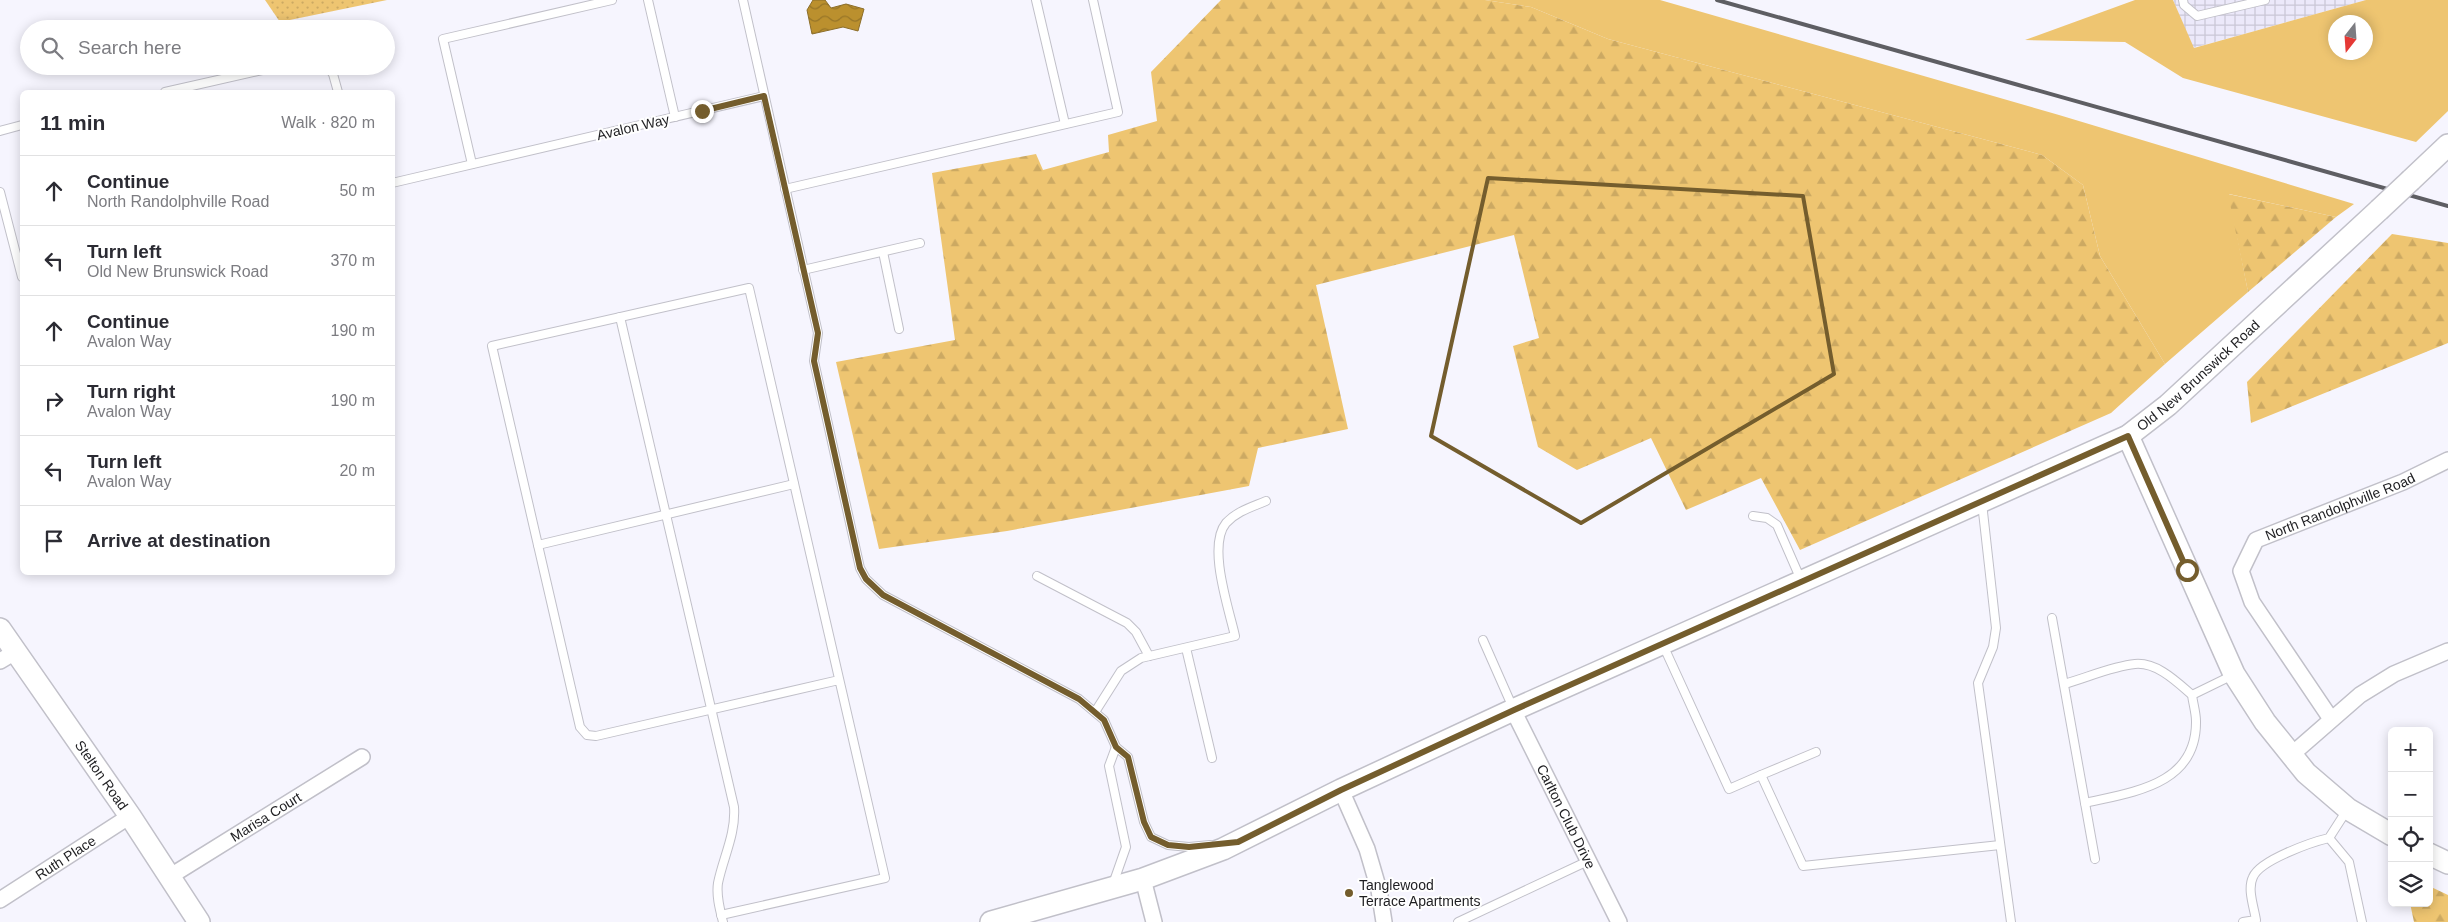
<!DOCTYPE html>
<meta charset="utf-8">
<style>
:root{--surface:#fff;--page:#f7f7f7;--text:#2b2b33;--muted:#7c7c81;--line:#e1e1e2}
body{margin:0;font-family:Arial,sans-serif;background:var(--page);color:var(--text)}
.controls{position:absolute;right:15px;bottom:15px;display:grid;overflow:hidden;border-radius:8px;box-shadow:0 2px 12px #0003}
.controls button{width:45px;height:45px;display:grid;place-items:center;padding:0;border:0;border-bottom:1px solid var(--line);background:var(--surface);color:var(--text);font:25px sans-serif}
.compass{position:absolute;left:2328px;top:15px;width:45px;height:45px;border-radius:50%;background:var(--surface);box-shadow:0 2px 12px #0003;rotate:197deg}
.stop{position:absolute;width:15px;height:15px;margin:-11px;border:4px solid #745d2d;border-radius:50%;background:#fff}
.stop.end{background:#745d2d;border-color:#fff;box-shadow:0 1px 5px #0008}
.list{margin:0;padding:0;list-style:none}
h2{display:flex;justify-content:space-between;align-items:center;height:65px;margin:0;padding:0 20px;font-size:21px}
h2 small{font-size:16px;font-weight:400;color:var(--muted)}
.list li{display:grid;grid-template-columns:32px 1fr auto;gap:15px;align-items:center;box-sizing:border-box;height:70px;padding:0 20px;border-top:1px solid var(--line)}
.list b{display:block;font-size:19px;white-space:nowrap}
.list p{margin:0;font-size:16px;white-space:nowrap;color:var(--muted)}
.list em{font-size:16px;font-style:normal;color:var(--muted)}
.icon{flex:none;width:28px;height:28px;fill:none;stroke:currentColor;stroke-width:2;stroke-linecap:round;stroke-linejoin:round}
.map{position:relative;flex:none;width:2448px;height:922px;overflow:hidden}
.search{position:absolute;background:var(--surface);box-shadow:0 2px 12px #0003;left:20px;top:20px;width:375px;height:55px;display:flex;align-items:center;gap:12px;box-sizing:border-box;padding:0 18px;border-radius:28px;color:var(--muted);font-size:19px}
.panel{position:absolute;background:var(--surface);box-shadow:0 2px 12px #0003;left:20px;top:90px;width:375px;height:485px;border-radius:8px}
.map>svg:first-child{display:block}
.industrial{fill:url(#industrial-grid)}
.grass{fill:#eec571;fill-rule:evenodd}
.forest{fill:url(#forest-firs)}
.park{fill:url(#park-dots)}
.water{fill:url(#water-waves);stroke:#8c6e2a}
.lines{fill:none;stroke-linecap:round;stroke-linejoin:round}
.lane-casing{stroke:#c1c0c9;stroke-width:10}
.street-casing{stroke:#c1c0c9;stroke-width:18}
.secondary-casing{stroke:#c1c0c9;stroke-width:24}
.lane{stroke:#fff;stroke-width:8}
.street{stroke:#fff;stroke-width:15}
.secondary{stroke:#fff;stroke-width:21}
.rail{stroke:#5e5e63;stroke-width:4}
.secondary-bridge-casing{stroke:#c1c0c9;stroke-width:24;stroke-linecap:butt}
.secondary-bridge{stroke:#fff;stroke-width:21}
.route{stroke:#745d2d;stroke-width:6}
.marked{fill:none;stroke:#745d2d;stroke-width:4;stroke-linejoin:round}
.poi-dot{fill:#745d2d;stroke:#fff;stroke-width:2}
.labels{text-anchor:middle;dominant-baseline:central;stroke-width:4;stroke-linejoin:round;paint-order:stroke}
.street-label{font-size:14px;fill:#1e1e21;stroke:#fff}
.poi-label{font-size:14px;fill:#1e1e21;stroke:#fff;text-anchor:start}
</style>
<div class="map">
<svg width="2448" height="922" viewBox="0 0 2448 922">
<defs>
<pattern id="industrial-grid" width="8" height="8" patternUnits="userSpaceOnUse" patternTransform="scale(1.25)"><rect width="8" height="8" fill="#ece9fa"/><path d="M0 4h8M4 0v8" fill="none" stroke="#cac7d6"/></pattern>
<pattern id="forest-firs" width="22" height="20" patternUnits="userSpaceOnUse" patternTransform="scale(1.25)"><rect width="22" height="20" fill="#eec571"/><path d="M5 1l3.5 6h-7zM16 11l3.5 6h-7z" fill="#cca962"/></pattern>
<pattern id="park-dots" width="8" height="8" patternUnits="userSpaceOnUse" patternTransform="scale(1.25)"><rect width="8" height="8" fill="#eec571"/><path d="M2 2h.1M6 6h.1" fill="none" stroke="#cca962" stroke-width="1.8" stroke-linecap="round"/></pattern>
<pattern id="water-waves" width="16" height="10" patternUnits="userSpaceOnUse" patternTransform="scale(1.25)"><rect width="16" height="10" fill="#bb902e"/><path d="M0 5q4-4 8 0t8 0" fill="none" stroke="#977527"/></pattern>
</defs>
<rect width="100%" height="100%" fill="#f6f5fe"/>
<path class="industrial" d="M2173 0H2366L2193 48Z"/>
<g class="grass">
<path d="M1485 0H1660L2059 115 2354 204 2336 217 2229 194 2248 292 2165 364 2100 256 2083 185 2042 155 1608 39 1531 7Z"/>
<path d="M2135 0H2173L2194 48 2366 0H2448V111L2416 142 2183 78 2125 42 2025 40ZM2336 22H2366V52H2336Z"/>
</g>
<g class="forest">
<path d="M1221 0H1485L1531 7 1608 39 2042 155 2083 185 2100 256 2165 364 2111 413 1800 550 1761 478 1686 510 1651 438 1577 470 1538 447 1513 346 1539 338 1514 235 1316 285 1348 429 1258 448 1249 486 1007 531 879 549 836 362 955 340 932 173 1036 154 1043 170 1109 152 1108 135 1157 121 1151 72Z"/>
<path d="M2228 194 2336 217 2248 292Z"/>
<path d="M2392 234 2448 243V343L2251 423 2247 382Z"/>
<path d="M2429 886 2448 895V922H2414L2410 903H2429Z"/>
</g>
<path class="park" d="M265 0H387L280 22Z"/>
<path class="water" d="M813 0H825L831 8 846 4 864 9 858 31 843 27 812 34 807 10Z"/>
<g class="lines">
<g class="lane-casing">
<g id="lane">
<path d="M648 0 675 117"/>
<path d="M743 0 818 333 814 361 860 568 866 579 883 595 1079 699 1104 720 1116 747 1128 757 1144 822 1151 837 1168 845 1189 847 1210 845"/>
<path d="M1036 0 1065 124"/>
<path d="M2183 0 2184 5 2197 16 2265 0"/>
<path d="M327 66 333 74 338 92"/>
<path d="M165 92 280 66"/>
<path d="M0 131 22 125"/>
<path d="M472 164 443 39 612 0"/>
<path d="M392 183 764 96"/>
<path d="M785 189 1118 112 1093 0"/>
<path d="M0 192 22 277"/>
<path d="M883 252 899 329"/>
<path d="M803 270 920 243"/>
<path d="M620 317 734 807C736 834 723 858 718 883 716 896 720 910 723 922"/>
<path d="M1982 503 1996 628 1993 647 1978 683 2011 922"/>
<path d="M1753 516 1767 518 1777 525 1801 580"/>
<path d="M538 545 794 484"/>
<path d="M1037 576 1127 623 1136 632 1149 656"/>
<path d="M2052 618 2095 859"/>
<path d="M1483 640 1513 708"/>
<path d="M1663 645 1729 789 1761 775 1803 866 2000 845"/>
<path d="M1186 648 1212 758"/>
<path d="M2064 684C2086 678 2113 666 2135 664 2157 662 2177 682 2192 695 2193 703 2196 713 2196 721 2197 785 2133 792 2085 803"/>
<path d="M2192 695 2233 675"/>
<path d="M1095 712 1121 671 1141 658 1235 636C1229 609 1207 546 1226 523 1237 511 1252 507 1266 501"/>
<path d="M1761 775 1816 752"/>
<path d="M2329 838 2349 862 2362 922"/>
<path d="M1113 884 1126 847 1109 766 1116 747"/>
<path d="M721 915 885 878 749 288 492 346 580 727 587 735 596 736 839 680"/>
<path d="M1458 922 1588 861"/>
<path d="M2243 922 2256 920C2254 907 2247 889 2253 877 2260 860 2312 842 2329 838L2347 810"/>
</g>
</g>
<g class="street-casing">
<g id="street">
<path d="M0 661 15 652"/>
<path id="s1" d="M1513 710 1619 922"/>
<path id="s2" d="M2331 719 2252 602 2241 571 2256 540 2403 482 2448 460"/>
<path d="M2290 756 2360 695 2394 674 2448 651"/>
<path d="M1341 790 1367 849 1379 890 1384 922"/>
<path id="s3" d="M169 877 362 757"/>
<path d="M1143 879 1154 922"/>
<path id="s4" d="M0 900 130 816"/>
</g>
</g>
<g class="secondary-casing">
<g id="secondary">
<path d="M2411 180 2448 145"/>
<path d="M2128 436 2234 674 2265 722 2306 773 2348 809 2392 835"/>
<path id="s5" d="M0 629 130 816 199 922"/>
<path d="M2429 854 2448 863"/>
<path id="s6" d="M991 922 1143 879 1223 849 1341 790 1513 710 2128 436 2168 405 2379 210"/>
</g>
</g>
<use href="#lane" class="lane"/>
<use href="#street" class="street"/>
<use href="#secondary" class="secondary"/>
<path class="rail" d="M1717 0 2448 206"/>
<g class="secondary-bridge-casing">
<path id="secondary-bridge" d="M2379 210 2411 180"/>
</g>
<use href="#secondary-bridge" class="secondary-bridge"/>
</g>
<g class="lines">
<path class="route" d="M702 111 764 96 818 333 814 361 860 568 866 579 883 595 1079 699 1104 720 1116 747 1128 757 1144 822 1151 837 1168 845 1189 847 1238 842 1341 790 1514 710 2128 436 2187 570"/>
</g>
<path class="marked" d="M1488 178 1803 196 1834 374 1581 523 1431 436Z"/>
<circle class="poi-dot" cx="1349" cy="893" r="5"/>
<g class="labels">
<g class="street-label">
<text transform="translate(633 127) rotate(-13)">Avalon Way</text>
<text stroke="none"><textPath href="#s6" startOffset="1331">Old New Brunswick Road</textPath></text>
<text stroke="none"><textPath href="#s2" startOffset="299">North Randolphville Road</textPath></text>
<text stroke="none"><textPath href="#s5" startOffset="178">Stelton Road</textPath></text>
<text stroke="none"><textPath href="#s1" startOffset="119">Carlton Club Drive</textPath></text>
<text stroke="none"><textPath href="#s3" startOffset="114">Marisa Court</textPath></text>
<text stroke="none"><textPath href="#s4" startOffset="78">Ruth Place</textPath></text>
</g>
<g class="poi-label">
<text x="1359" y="885">Tanglewood<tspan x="1359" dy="16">Terrace Apartments</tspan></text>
</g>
</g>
</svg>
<div class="controls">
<button>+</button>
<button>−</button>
<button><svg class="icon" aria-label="locate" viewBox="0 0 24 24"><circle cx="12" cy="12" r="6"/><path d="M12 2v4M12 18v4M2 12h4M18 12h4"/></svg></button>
<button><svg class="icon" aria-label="layers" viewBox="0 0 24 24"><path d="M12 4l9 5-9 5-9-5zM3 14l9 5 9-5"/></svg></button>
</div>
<svg class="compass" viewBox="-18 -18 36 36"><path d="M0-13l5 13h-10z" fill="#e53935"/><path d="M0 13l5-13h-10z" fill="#7c7c81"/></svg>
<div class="stop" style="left:2187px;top:570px"></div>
<div class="stop end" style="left:702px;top:111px"></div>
<div class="search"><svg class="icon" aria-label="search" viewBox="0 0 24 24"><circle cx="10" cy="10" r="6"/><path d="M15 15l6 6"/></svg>Search here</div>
<section class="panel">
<h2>11 min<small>Walk · 820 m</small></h2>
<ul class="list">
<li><svg class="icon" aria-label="ahead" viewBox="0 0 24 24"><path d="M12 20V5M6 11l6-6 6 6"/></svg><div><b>Continue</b><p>North Randolphville Road</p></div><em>50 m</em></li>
<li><svg class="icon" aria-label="left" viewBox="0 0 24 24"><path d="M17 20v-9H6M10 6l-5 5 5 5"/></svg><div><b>Turn left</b><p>Old New Brunswick Road</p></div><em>370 m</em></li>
<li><svg class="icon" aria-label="ahead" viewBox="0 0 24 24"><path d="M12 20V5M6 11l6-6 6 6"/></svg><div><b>Continue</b><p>Avalon Way</p></div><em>190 m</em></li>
<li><svg class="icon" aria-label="right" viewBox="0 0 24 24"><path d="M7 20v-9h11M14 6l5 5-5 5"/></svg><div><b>Turn right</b><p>Avalon Way</p></div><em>190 m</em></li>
<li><svg class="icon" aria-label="left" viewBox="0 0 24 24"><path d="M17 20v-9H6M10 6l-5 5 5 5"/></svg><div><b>Turn left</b><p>Avalon Way</p></div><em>20 m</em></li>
<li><svg class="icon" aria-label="arrive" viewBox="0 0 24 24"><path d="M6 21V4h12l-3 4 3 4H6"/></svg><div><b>Arrive at destination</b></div></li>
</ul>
</section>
</div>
